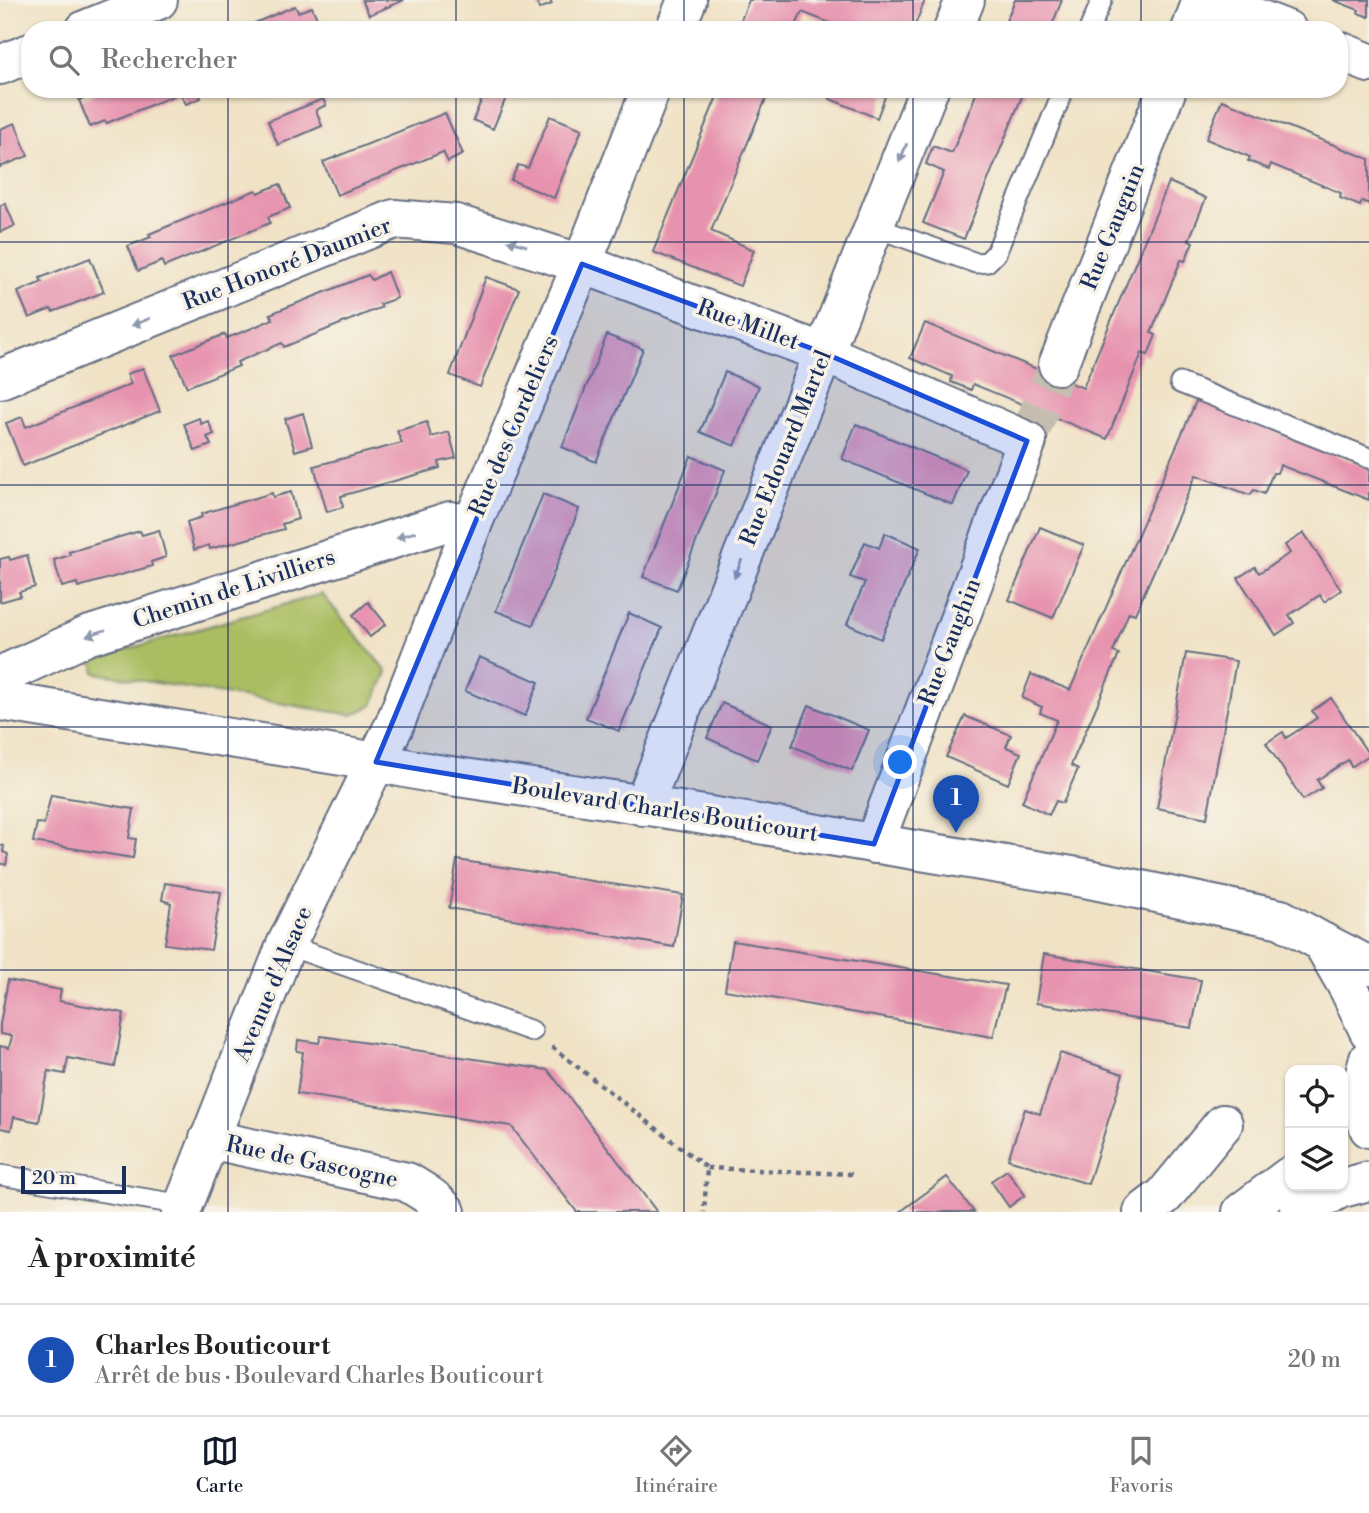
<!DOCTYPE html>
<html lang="fr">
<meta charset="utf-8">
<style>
:root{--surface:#fff;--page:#f6f6f6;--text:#222;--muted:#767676;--line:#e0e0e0;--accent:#111827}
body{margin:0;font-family:"Libre Bodoni",serif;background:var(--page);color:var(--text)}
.controls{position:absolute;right:21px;bottom:21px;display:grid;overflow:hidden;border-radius:14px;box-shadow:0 2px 5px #0004}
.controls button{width:63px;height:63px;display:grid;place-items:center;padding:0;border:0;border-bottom:2px solid var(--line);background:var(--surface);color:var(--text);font:35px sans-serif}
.scale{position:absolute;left:21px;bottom:18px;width:105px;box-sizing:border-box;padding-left:7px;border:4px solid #1b2f5e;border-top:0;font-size:19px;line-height:24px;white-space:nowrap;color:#1b2f5e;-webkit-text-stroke:5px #f7f3e8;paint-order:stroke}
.you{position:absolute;left:901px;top:763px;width:24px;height:24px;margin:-18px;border:5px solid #fff;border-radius:50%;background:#1a73e8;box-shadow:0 0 0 10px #1a73e833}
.badge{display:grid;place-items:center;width:46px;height:46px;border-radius:50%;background:var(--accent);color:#fff;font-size:23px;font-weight:700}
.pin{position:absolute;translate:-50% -58px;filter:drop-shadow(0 2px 4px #0008)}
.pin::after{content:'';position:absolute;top:37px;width:24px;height:21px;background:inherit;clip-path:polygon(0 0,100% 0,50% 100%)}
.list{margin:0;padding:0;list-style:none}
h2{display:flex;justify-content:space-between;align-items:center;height:91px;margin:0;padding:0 28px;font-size:30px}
h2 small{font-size:23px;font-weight:400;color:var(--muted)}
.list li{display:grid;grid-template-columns:46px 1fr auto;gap:21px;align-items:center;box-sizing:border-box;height:112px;padding:0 28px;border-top:2px solid var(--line)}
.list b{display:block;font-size:26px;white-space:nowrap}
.list p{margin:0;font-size:23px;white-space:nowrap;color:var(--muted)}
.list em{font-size:23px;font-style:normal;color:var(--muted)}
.icon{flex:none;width:38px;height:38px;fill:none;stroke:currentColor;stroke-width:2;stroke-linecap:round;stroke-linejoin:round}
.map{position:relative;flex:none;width:1369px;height:1212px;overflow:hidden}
.search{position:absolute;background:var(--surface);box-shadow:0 2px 5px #0004;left:21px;right:21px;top:21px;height:77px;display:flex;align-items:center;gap:18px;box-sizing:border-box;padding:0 24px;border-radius:28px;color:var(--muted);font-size:26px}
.sheet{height:203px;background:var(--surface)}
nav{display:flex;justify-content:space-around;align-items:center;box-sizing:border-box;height:98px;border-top:2px solid var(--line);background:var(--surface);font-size:19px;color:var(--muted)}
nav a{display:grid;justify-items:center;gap:4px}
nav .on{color:var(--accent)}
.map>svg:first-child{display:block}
.green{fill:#aabd61;stroke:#627660;stroke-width:2}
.building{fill:#e792ae}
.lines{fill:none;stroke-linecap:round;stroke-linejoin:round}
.street-tunnel{stroke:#c5beb0;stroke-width:38;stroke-dasharray:38 19;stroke-linecap:butt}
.lane-casing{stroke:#666e82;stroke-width:23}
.street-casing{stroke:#666e82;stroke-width:42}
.secondary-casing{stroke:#666e82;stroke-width:42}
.path{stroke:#666e82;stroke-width:4.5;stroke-dasharray:5 5;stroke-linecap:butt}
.lane{stroke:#fff;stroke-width:19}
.street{stroke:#fff;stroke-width:38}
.secondary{stroke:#fff;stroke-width:38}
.oneway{fill:#8d97ae}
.marked{fill:#1d4ed8;fill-opacity:0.2;stroke:#1d4ed8;stroke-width:5;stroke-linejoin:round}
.grid{fill:none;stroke:#1b2f5e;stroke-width:2;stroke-opacity:0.55}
.labels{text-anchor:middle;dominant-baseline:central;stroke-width:7;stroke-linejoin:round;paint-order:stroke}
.street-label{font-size:23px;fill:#1b2f5e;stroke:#f7f3e8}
</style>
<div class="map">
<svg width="1369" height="1212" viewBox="0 0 1369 1212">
<rect width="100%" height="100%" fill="#f7f3e8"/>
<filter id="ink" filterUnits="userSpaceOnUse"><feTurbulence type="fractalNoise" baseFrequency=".0143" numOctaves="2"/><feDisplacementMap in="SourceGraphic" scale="14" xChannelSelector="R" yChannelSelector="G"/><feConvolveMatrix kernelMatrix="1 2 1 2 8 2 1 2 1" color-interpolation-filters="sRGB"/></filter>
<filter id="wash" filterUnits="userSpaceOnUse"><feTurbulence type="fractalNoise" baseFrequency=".00686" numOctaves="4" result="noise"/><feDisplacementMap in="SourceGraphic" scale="28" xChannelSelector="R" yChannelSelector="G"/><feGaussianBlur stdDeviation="1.57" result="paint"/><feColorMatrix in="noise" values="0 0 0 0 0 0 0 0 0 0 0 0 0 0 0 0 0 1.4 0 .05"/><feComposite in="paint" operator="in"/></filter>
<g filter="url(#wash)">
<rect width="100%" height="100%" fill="#f0e2c5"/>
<path class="green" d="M322 594 387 672 373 705 352 715 95 673 93 659Z"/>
<g id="blocks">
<g class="building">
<path d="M362 0H404L369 15Z"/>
<path d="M536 0H550L552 4 539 9Z"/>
<path d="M749 0H925L913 30H848L802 12 794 30H737Z"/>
<path d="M1015 0H1062L1050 30H1002Z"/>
<path d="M1333 0H1369V17L1358 13 1359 10Z"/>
<path d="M295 6 298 12 312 7 322 30H238Z"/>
<path d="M96 89H197L201 98 186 104 180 93 107 123 105 121 90 127 79 100 96 93 94 90Z"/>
<path d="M486 89H492L494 94 506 98 493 129 473 120Z"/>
<path d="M720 89H770L711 231 754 250 740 286 653 252Z"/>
<path d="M834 89H888L877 118 830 99Z"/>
<path d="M978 89H1025L964 239 923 223 944 172 926 164 933 146 952 153Z"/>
<path d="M323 99 326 105 316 110 322 126 278 145 268 121Z"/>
<path d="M1222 100 1369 159V204L1362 201 1360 206 1340 198 1341 193 1271 164 1269 169 1248 161 1250 157 1206 139Z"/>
<path d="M445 113 463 154 448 162 443 152 337 195 323 162Z"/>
<path d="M550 116 582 129 554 198 511 180 518 165 528 168Z"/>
<path d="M15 123 28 156 0 167V129Z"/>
<path d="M1169 182 1206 198 1189 240 1193 242 1185 261 1181 260 1151 333 1156 335 1148 355 1142 353 1107 439 973 384 971 390 951 382 952 376 910 358 925 323 1083 388Z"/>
<path d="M280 184 290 208 268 217 270 223 164 267 162 261 138 271 128 246 151 237 149 234 256 190 258 193Z"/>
<path d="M5 203 15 226 0 232V206Z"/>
<path d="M90 258 104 292 53 312 51 309 29 318 18 292 42 282 40 278Z"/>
<path d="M387 272 397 298 380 304 382 307 284 347 282 343 237 362 239 366 187 387 173 355 225 334 227 338 250 329 273 319 270 314 368 275 372 280Z"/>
<path d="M486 277 519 289 480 387 450 375Z"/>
<path d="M607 335 643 349 596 462 562 447Z"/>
<path d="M143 368 160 411 23 466 6 423 22 417 26 427 131 384 127 374Z"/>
<path d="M725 372 759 386 735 446 700 432Z"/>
<path d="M1197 399 1369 468V500L1280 465 1277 473H1273L1264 494 1254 490 1250 495 1196 475 1135 614 1129 612 1113 652 1119 654 1071 765 1078 769 1063 803 1056 801 1049 815 1022 802 1057 720 1040 713 1042 707 1022 698 1031 674 1070 690Z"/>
<path d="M303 413 312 446 295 451 285 419Z"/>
<path d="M199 418 201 424 208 421 214 434 207 437 211 445 195 451 184 424Z"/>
<path d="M427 422 431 437 449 432 456 458 439 462 440 468 341 496 343 507 327 512 314 466 402 443 397 431Z"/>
<path d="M856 424 967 470 953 505 842 459Z"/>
<path d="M691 456 725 470 677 590 643 577Z"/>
<path d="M291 492 298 519 282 524 284 529 210 549 209 545 194 550 187 522 202 517 201 514 272 493 273 497Z"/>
<path d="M543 494 579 509 533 625 496 611Z"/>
<path d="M1040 527 1084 545 1053 618 1009 600Z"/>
<path d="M159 530 166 557 151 562 152 566 78 587 77 583 62 587 54 560 70 555 69 552 140 531 142 535Z"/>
<path d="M885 533 920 548 881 639 847 624 865 582 850 577 865 542 879 548Z"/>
<path d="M1304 533 1341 590 1324 602 1320 595 1289 615 1294 623 1276 635 1238 578 1255 567 1259 573 1290 553 1285 545Z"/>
<path d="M27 555 35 587 19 592 21 596 0 602V559L9 557 10 560Z"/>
<path d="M368 602 386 624 370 637 353 615Z"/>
<path d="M629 613 662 628 619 731 586 718Z"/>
<path d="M1186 653 1236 661 1207 818 1157 808Z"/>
<path d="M479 657 539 682 525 716 465 691Z"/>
<path d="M1331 698 1369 755 1351 767 1348 760 1317 780 1322 788 1303 800 1266 743 1283 732 1286 738 1317 718 1312 711Z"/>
<path d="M722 703 772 725 757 760 707 738Z"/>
<path d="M809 705 869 730 852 771 792 746Z"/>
<path d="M965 716 1011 735 1006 747 1021 753 1008 784 946 757Z"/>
<path d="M51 795 134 809 129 838 136 839 133 858 33 842 37 823 44 824Z"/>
<path d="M0 845 4 846 3 852 8 854 6 865 0 863Z"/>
<path d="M457 860 683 895 674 947 449 908Z"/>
<path d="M165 883 221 892 211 950 165 944 171 903 162 900Z"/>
<path d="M733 941 1006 985 993 1037 725 990Z"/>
<path d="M1044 954 1201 980 1192 1028 1036 1003Z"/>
<path d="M8 980 61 990 59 1001 124 1013 115 1067 68 1058 65 1074 48 1071 39 1122 14 1117 11 1130 0 1128V1046L9 1048 12 1036 0 1034V1024Z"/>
<path d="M321 1036 548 1070 657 1212H577L511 1126 297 1094 303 1052 297 1051 298 1040 319 1043Z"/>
<path d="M1060 1053 1123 1074 1088 1184 1008 1159 1025 1109 1040 1114Z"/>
<path d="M1007 1170 1025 1195 1009 1207 991 1181Z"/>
<path d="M947 1177 974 1212H900Z"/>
</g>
</g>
</g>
<g filter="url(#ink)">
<use href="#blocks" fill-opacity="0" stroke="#666e82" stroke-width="2"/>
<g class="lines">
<path class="street-tunnel" d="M1027 441 1058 365"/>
<g class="lane-casing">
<g id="lane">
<path d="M1089 30 1102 0"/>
<path d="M874 227 976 263 987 262 996 253 1064 89"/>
<path d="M1180 383 1369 458"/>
<path d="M286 945 532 1031"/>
<path d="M0 1175 184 1205"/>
</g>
</g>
<g class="street-casing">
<g id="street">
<path d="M1211 0 1287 30"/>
<path d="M85 30 158 0"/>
<path d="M953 30 965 0"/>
<path d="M1191 30 1202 0"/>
<path d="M1339 51 1369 63"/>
<path d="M0 65 30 53"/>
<path d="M1058 365 1167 89"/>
<path d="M0 379 394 219 456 224 582 264 824 353 1027 441 874 844"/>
<path d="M0 676 87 636 450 521 472 525"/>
<path d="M643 806 929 89"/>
<path d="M209 1139 407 1182C422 1191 435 1198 446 1212"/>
<path d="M181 1212 286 945 376 762"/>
<path d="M1143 1212 1164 1196 1223 1124"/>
</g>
</g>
<g class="secondary-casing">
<g id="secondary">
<path d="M675 30 687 0"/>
<path d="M0 701 348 757 431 773 619 801 1084 878 1281 919 1322 942 1369 966"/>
<path d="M376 762 394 726 472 525 582 264 651 89"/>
<path d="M1322 942 1349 989 1369 1031"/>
<path d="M1369 1059C1361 1082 1361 1106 1369 1128"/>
<path d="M1242 1212 1290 1176"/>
<path d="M1299 1212 1339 1189 1369 1181"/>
</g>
</g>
<g class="path">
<path d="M552 1047 707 1168 704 1212"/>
<path d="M707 1168 853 1174"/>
</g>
<use href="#lane" class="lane"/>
<use href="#street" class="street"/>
<use href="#secondary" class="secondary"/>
</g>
<defs><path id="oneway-solid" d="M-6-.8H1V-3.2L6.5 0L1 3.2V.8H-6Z" transform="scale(1.75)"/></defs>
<g class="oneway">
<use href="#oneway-solid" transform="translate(903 153) rotate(112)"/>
<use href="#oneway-solid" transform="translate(517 243) rotate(-163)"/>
<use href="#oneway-solid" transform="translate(141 322) rotate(158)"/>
<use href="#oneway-solid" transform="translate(406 535) rotate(162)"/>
<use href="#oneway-solid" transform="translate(738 569) rotate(112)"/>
<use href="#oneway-solid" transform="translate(96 633) rotate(162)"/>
</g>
</g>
<path class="marked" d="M582 264 824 353 1027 441 874 844 376 762Z"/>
<path class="grid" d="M228 0V30M456 0V30M684 0V30M913 0V30M1141 0V30M228 89V1212M456 89V1212M684 89V1212M913 89V1212M1141 89V1212M0 242H1369M0 485H1369M0 727H1369M0 970H1369"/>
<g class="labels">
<g class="street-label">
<text transform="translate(1113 227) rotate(-68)">Rue Gauguin</text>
<text transform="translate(287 264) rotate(-21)">Rue Honoré Daumier</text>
<text transform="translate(748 325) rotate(20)">Rue Millet</text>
<text transform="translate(514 426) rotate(-67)">Rue des Cordeliers</text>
<text transform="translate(786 448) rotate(-68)">Rue Edouard Martel</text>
<text transform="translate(234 589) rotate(-18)">Chemin de Livilliers</text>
<text transform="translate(950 642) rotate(-69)">Rue Gaughin</text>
<text transform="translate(665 810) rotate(9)">Boulevard Charles Bouticourt</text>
<text transform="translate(273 984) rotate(-67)">Avenue d'Alsace</text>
<text transform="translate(312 1162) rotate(12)">Rue de Gascogne</text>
</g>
</g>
</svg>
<div class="controls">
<button><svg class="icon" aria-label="locate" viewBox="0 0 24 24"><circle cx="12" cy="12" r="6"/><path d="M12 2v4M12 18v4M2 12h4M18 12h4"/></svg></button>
<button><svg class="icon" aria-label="layers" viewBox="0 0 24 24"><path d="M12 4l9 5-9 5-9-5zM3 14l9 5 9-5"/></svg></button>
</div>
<div class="scale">20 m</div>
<div class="you"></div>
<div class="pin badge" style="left:956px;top:833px;background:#1a4fb4">1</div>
<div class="search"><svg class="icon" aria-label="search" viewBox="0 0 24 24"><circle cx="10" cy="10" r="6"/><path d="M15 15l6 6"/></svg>Rechercher</div>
</div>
<section class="sheet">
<h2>À proximité<small></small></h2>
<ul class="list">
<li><span class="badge" style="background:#1a4fb4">1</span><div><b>Charles Bouticourt</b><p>Arrêt de bus · Boulevard Charles Bouticourt</p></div><em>20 m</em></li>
</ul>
</section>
<nav>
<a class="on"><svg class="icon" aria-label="map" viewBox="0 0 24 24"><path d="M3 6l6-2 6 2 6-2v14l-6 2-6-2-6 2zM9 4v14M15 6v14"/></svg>Carte</a>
<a><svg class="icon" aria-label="directions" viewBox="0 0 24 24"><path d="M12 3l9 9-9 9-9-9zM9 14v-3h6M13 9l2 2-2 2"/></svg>Itinéraire</a>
<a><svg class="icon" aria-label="saved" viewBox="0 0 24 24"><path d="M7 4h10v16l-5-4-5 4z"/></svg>Favoris</a>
</nav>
